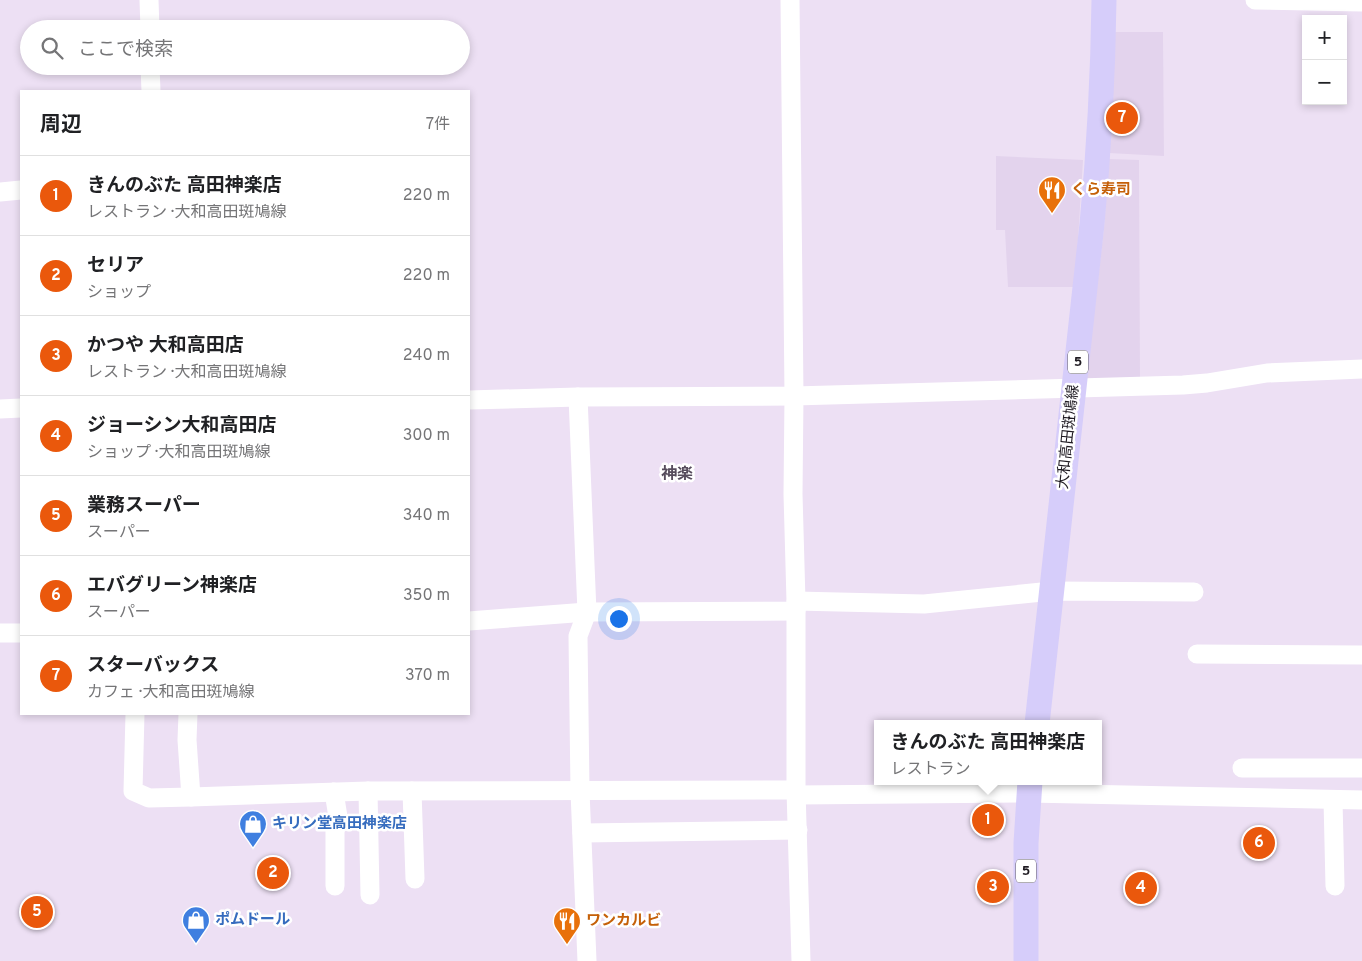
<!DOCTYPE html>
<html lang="ja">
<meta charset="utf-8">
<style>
:root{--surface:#fff;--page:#f2f2f2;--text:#202124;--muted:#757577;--line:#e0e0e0;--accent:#ea580c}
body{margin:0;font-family:Overpass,"Noto Sans JP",sans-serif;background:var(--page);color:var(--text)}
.controls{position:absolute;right:15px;top:15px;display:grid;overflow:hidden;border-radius:0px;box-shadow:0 2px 8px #0003}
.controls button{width:45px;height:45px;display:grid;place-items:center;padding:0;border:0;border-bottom:1px solid var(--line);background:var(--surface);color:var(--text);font:25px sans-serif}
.you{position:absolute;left:618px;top:618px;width:18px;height:18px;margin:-12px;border:4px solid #fff;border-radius:50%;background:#1a73e8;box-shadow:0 0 0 8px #1a73e833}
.badge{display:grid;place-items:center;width:32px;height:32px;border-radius:50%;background:var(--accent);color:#fff;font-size:16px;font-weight:700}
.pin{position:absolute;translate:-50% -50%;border:2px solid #fff;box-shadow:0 1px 5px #0006}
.popup{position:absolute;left:874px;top:720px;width:228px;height:65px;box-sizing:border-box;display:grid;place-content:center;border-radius:0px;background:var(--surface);filter:drop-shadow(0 1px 4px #0005);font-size:16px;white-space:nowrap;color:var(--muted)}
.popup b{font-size:19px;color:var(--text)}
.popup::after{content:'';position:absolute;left:50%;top:100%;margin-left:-10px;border:10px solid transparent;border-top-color:var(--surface)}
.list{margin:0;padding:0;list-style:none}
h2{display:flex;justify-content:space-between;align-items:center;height:65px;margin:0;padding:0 20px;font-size:21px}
h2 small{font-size:16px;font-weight:400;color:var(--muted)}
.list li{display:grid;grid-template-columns:32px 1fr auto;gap:15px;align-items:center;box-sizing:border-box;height:80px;padding:0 20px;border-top:1px solid var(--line)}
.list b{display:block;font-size:19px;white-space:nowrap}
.list p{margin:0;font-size:16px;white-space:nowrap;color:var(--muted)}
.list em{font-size:16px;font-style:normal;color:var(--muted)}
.icon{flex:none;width:28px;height:28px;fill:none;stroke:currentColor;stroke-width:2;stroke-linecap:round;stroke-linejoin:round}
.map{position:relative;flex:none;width:1362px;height:961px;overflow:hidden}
.search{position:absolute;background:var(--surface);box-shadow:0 2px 8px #0003;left:20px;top:20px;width:450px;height:55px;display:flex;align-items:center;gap:12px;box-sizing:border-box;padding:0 18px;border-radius:28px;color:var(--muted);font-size:19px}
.panel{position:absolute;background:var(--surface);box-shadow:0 2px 8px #0003;left:20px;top:90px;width:450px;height:625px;border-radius:0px}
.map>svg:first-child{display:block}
.built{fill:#e3d3ed}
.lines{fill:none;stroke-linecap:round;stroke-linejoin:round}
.minor{stroke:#fff;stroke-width:19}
.major{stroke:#d6cdfa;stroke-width:25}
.labels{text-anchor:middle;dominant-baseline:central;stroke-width:5;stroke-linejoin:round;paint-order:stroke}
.shield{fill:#fff;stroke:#625f64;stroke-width:1}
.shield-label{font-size:14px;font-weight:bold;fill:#1f1b22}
.food-label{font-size:15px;font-weight:bold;fill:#c56008;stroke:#fff;text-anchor:start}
.street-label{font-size:15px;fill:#1f1b22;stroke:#fff}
.shop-label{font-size:15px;font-weight:bold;fill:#366cbe;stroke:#fff;text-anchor:start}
.neighbourhood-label{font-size:16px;font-weight:bold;fill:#574d5d;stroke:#fff}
</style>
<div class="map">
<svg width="1362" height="961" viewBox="0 0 1362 961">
<rect width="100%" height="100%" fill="#ede0f4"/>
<g class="built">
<path d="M1115 32H1163L1164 156 1109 153Z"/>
<path d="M996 156 1083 160 1075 287H1008L1005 230H996Z"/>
<path d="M1109 159 1139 160 1140 380H1086L1104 228Z"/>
</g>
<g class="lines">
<g class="minor">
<path d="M149 0 150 29"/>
<path d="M790 0 794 396 793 494 796 601"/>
<path d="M1255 0 1362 2"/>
<path d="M150 66 151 91"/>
<path d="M0 192 21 190"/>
<path d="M578 397 587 612 578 636 580 791 587 961"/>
<path d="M469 400 578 397 794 396 1183 385 1207 383 1267 373 1362 369"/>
<path d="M0 409 21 408"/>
<path d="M796 611V790L801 961"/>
<path d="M469 621 587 612 796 611V601L924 604 1052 591 1194 592"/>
<path d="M0 633H21"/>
<path d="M1197 654 1362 655"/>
<path d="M135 714 133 791 149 798 191 797"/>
<path d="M188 714 187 740 191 797 368 791 796 790"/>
<path d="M1242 768H1362"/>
<path d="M368 791 370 895"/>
<path d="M412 791 415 879"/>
<path d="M334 792 338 817 335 832V886"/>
<path d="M797 795 1029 793 1362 800"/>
<path d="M1333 800 1335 886"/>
<path d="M582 833 798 830"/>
</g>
<g class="major">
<path d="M1037 724 1092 224C1099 150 1103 75 1104 0"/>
<path d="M1026 961V843L1030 781"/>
</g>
</g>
<defs>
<g id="restaurant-pin" transform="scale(1.4375)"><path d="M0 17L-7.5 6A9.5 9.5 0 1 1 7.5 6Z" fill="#e8710a" stroke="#fff"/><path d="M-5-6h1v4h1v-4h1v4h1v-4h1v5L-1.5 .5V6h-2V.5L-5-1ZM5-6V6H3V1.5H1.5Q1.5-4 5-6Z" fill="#fff"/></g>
<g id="shop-pin" transform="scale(1.4375)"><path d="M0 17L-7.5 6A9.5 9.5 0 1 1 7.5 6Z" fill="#3f7fe0" stroke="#fff"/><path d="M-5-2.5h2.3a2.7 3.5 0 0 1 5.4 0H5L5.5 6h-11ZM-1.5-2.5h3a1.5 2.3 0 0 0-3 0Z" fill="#fff"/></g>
</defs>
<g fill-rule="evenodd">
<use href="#restaurant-pin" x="1052" y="190"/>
<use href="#shop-pin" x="253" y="824"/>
<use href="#shop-pin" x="196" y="920"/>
<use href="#restaurant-pin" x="567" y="921"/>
</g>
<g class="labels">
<g class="shield">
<rect x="1068" y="350.5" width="20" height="23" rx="4"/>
<rect x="1016" y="859.5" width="20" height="23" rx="4"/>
</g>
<g class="shield-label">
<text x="1078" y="362">5</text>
<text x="1026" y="871">5</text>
</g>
<g class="food-label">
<text x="1071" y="190">くら寿司</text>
<text x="586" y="921">ワンカルビ</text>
</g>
<g class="street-label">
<text transform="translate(1069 437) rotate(-84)">大和高田斑鳩線</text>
</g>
<g class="shop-label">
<text x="272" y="824">キリン堂高田神楽店</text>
<text x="215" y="920">ポムドール</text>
</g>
<g class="neighbourhood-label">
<text x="677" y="475">神楽</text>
</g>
</g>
</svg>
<div class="controls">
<button>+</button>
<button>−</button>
</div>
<div class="you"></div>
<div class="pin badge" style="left:988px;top:820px">1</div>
<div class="popup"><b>きんのぶた 高田神楽店</b>レストラン</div>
<div class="pin badge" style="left:273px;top:873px">2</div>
<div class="pin badge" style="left:993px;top:887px">3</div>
<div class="pin badge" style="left:1141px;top:888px">4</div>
<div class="pin badge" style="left:37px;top:912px">5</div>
<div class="pin badge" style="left:1259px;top:843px">6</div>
<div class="pin badge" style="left:1122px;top:118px">7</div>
<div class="search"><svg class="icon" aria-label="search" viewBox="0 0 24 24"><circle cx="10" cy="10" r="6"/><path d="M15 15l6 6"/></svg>ここで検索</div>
<section class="panel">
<h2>周辺<small>7件</small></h2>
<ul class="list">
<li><span class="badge">1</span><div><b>きんのぶた 高田神楽店</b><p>レストラン · 大和高田斑鳩線</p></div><em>220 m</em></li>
<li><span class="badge">2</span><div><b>セリア</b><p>ショップ</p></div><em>220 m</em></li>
<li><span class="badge">3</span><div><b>かつや 大和高田店</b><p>レストラン · 大和高田斑鳩線</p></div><em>240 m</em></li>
<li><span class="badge">4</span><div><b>ジョーシン大和高田店</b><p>ショップ · 大和高田斑鳩線</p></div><em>300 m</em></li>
<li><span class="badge">5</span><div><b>業務スーパー</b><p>スーパー</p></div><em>340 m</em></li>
<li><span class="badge">6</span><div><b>エバグリーン神楽店</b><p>スーパー</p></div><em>350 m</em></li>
<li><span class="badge">7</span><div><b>スターバックス</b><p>カフェ · 大和高田斑鳩線</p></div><em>370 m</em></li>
</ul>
</section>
</div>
